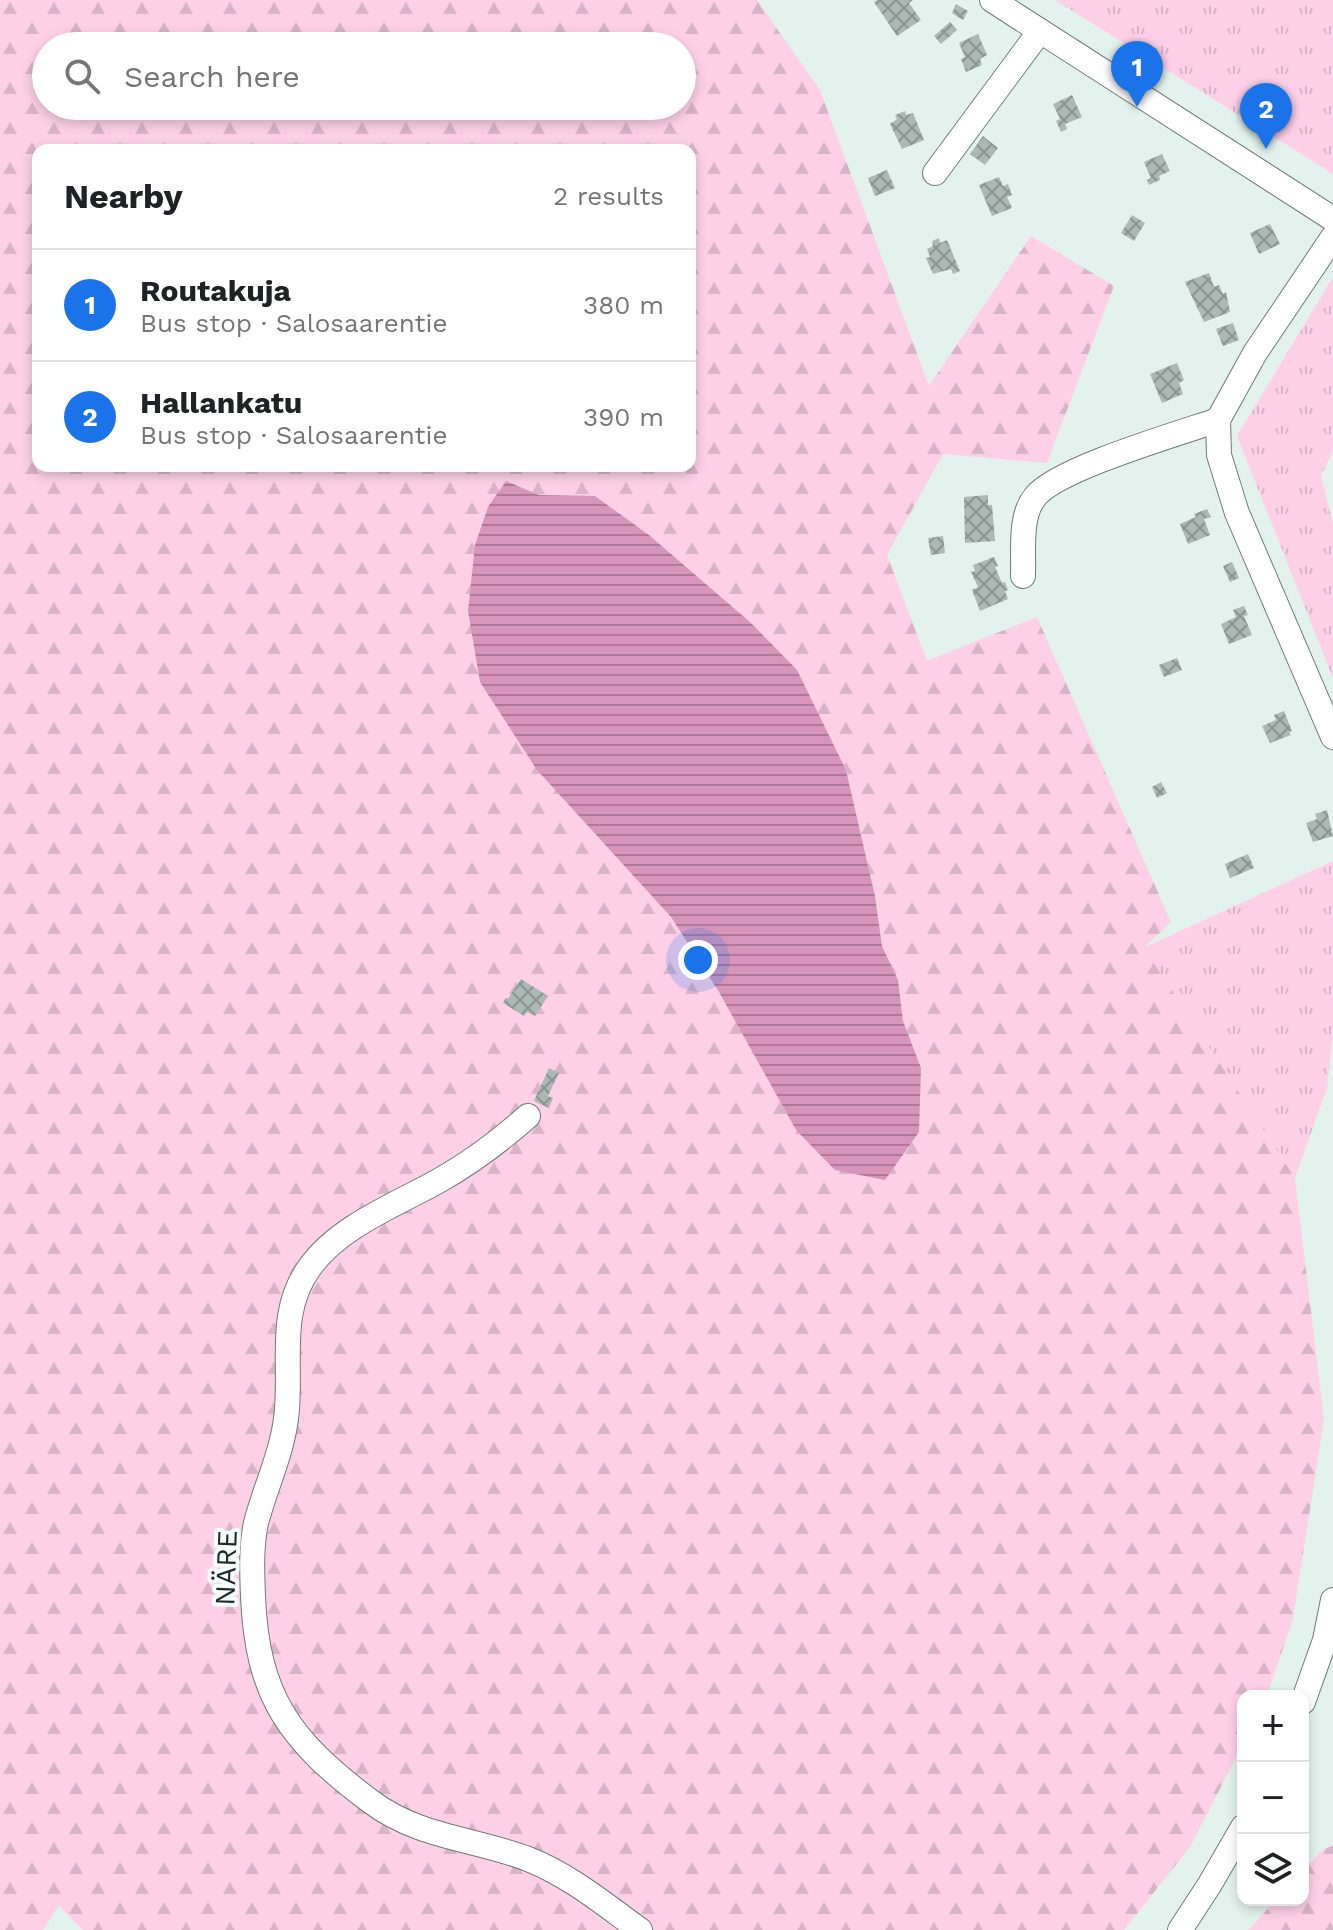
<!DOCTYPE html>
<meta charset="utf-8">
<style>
:root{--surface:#fff;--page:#f2f2f2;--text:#202124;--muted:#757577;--line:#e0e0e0;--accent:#1a73e8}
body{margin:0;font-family:"Work Sans",sans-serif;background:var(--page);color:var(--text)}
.controls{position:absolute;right:24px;bottom:24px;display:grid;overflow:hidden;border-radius:16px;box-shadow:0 4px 12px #0003}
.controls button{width:72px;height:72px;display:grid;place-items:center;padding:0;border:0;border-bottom:2px solid var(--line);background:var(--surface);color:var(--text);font:40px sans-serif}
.you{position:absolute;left:698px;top:960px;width:28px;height:28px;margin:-20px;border:6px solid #fff;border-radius:50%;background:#1a73e8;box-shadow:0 0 0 12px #1a73e833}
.badge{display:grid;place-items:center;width:52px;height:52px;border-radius:50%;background:var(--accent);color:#fff;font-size:26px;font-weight:700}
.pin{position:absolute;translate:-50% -66px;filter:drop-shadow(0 2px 4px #0008)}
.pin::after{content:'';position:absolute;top:42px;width:28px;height:24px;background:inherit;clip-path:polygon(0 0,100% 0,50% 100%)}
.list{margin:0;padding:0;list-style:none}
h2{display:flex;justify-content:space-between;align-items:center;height:104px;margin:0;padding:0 32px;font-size:34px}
h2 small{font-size:26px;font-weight:400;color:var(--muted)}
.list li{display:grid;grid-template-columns:52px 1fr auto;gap:24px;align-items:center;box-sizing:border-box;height:112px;padding:0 32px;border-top:2px solid var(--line)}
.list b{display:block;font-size:30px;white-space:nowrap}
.list p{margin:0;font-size:26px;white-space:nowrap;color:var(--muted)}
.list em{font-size:26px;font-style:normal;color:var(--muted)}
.icon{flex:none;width:44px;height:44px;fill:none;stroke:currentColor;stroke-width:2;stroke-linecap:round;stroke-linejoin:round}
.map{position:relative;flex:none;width:1333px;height:1930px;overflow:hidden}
.search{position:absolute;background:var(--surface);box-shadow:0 4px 12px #0003;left:32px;top:32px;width:664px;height:88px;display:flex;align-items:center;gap:20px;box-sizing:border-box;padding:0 28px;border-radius:44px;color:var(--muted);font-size:30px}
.panel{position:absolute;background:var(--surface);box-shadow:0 4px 12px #0003;left:32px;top:144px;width:664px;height:328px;border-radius:16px}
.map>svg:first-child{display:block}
.grass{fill:url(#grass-tufts)}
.forest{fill:url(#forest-firs);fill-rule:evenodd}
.water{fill:url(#water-rules)}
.building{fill:url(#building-cross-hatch)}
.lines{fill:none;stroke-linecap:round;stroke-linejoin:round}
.minor-casing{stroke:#6f7b76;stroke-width:26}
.minor{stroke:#fff;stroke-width:24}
.labels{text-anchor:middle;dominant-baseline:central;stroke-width:8;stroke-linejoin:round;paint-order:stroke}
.street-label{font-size:28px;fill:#242927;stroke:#f3fefa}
</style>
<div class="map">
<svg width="1333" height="1930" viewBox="0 0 1333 1930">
<defs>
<pattern id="grass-tufts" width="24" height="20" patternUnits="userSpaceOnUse" patternTransform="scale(2)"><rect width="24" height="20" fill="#fdd0e8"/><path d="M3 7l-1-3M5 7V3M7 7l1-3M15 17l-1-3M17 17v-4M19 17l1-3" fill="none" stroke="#d9b3c7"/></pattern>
<pattern id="forest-firs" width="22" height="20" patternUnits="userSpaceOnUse" patternTransform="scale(2)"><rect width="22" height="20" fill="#fdd0e8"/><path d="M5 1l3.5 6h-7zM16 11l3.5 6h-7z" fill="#d9b3c7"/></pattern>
<pattern id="water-rules" width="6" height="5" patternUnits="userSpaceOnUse" patternTransform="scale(2)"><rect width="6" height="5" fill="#d895bb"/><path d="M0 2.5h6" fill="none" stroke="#af7a98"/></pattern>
<pattern id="building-cross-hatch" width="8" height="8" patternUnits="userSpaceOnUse" patternTransform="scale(2)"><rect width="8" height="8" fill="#abb8b3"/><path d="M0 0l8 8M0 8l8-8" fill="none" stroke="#8b9692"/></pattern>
</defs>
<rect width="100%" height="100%" fill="#e4f2ed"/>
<g class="grass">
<path d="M1055 0H1333V174Z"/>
<path d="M1333 277V451L1321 476 1333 524V678L1237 436Z"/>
<path d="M1333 861V1034L1327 1088 1295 1178 1143 948Z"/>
</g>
<g class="forest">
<path d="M0 0H757L820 90 929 386 1031 236 1114 286 1047 463 943 454 887 555 927 661 1037 617 1171 922 1144 948 1295 1178 1324 1419 1293 1619 1267 1696H1243V1744L1190 1847 1124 1930H83L59 1906 43 1930H0ZM46 46H682V106H46ZM38 150H690V466H38ZM506 481 539 495 595 496 649 535 750 622 797 671 846 770 875 896 882 946 898 980 903 1021 921 1068 918 1099 719 992 671 917 611 850Z"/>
<path d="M1333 1845V1930H1248L1276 1900H1303V1871L1321 1851Z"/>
</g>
<path class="water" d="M506 481 539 495 595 496 649 535 750 622 797 670 846 770 875 896 882 946 898 980 903 1021 921 1068 919 1132 885 1180 835 1170 796 1130 719 992 671 917 537 770 480 682 468 611 475 545 488 507Z"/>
<g class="building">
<path d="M877 0H913L909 3 921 20 897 36 874 2Z"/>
<path d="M956 4 968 11 963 20 952 13Z"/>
<path d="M950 22 957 30 941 44 934 36Z"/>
<path d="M978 34 987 55 980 59 982 65 966 72 961 59 965 57 959 43Z"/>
<path d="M1072 95 1082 117 1065 124 1067 129 1061 132 1056 121 1060 119 1053 104Z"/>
<path d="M905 111 906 115 913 113 924 140 902 149 890 124 897 119 895 115Z"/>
<path d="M983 136 998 148 985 165 970 154Z"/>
<path d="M1162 154 1170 171 1159 176 1160 180 1149 185 1147 180 1151 178 1144 162Z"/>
<path d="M887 170 895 188 875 196 868 178Z"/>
<path d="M999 177 1003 186 1008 184 1012 195 1007 197 1012 208 992 216 979 185Z"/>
<path d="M1132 215 1145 223 1134 241 1121 233Z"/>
<path d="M1270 224 1280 244 1259 254 1250 233Z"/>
<path d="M939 238 940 243 947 240 960 271 953 274 951 269 933 274 926 258 930 257 927 249 933 246 932 241Z"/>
<path d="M1209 273 1214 287 1219 285 1223 294 1226 292 1230 312 1204 322 1185 282Z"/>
<path d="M1233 323 1239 340 1223 346 1216 329Z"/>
<path d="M1177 363 1184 380 1179 383 1183 394 1162 403 1150 374Z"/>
<path d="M988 495V505H992L995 541 965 543 964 497Z"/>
<path d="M1207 509 1211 517 1204 519 1210 535 1188 544 1180 524 1196 517 1194 514Z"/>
<path d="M943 536 945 553 931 555 928 538Z"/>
<path d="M994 557 998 566 995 567 1002 583 1005 582 1008 590 1005 591 1008 599 980 611 972 590 978 587 971 572 975 571 973 565Z"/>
<path d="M1232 562 1239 578 1230 582 1223 566Z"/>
<path d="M1244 606 1248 615 1244 616 1252 635 1229 644 1221 624 1236 617 1233 610Z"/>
<path d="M1177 658 1182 670 1164 677 1159 665Z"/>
<path d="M1284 711 1292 731 1289 732 1291 735 1270 743 1262 726 1276 720 1274 715Z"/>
<path d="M1161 782 1167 793 1157 798 1152 787Z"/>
<path d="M1327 810 1333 836 1313 842 1306 823 1317 819 1315 814Z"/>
<path d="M1248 854 1254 868 1230 878 1225 864Z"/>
<path d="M521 979 548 996 535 1016 527 1012 524 1016 503 1003 506 998 508 999Z"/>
<path d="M549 1068 559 1073 548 1096 553 1098 549 1108 534 1101Z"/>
</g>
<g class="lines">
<g class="minor-casing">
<g id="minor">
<path d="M992 0 1333 219"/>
<path d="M935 173 1040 31"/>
<path d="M1333 237 1255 353 1218 420 1219 455 1237 513 1333 737"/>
<path d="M1023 576C1024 552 1019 516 1035 497 1056 469 1180 433 1218 420"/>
<path d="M528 1116C501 1140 472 1162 440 1180 398 1204 339 1226 310 1267 276 1313 293 1366 286 1419 281 1456 265 1488 256 1523 251 1547 252 1571 253 1596 257 1697 290 1741 370 1801 419 1838 473 1838 528 1859 569 1875 604 1904 640 1930"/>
<path d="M1303 1702 1325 1640 1333 1600"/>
<path d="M1180 1930 1210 1884 1243 1827"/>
</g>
</g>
<use href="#minor" class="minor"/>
</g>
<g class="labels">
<g class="street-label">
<text transform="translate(226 1568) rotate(-88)">NÄRE</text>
</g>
</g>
</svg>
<div class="controls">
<button>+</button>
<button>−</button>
<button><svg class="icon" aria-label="layers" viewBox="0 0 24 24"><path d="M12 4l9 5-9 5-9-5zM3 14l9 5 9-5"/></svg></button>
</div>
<div class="you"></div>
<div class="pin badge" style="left:1137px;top:107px">1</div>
<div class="pin badge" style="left:1266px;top:149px">2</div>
<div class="search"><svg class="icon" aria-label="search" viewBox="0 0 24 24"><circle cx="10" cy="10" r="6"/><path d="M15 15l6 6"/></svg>Search here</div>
<section class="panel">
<h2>Nearby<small>2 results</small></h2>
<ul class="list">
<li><span class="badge">1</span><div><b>Routakuja</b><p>Bus stop · Salosaarentie</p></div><em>380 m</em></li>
<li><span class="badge">2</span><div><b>Hallankatu</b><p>Bus stop · Salosaarentie</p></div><em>390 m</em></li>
</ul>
</section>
</div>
